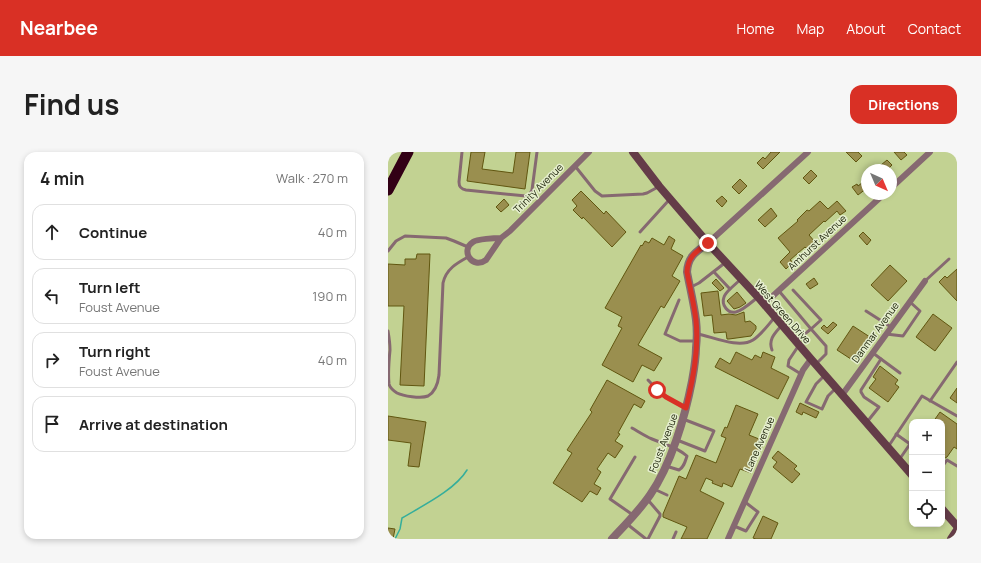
<!DOCTYPE html>
<meta charset="utf-8">
<style>
:root{--surface:#fff;--page:#f6f6f6;--text:#222;--muted:#767676;--line:#e0e0e0;--accent:#d93025}
body{margin:0;font-family:Manrope,sans-serif;background:var(--page);color:var(--text)}
.controls{position:absolute;right:12px;bottom:12px;display:grid;overflow:hidden;border-radius:8px;box-shadow:0 2px 6px #0003}
.controls button{width:36px;height:36px;display:grid;place-items:center;padding:0;border:0;border-bottom:1px solid var(--line);background:var(--surface);color:var(--text);font:20px sans-serif}
.compass{position:absolute;left:473px;top:12px;width:36px;height:36px;border-radius:50%;background:var(--surface);box-shadow:0 2px 6px #0003;rotate:136deg}
.stop{position:absolute;width:12px;height:12px;margin:-9px;border:3px solid #d93025;border-radius:50%;background:#fff}
.stop.end{background:#d93025;border-color:#fff;box-shadow:0 1px 4px #0008}
.list{margin:0;padding:0;list-style:none}
h2{display:flex;justify-content:space-between;align-items:center;height:52px;margin:0;padding:0 16px;font-size:17px}
h2 small{font-size:13px;font-weight:400;color:var(--muted)}
.list li{display:grid;grid-template-columns:26px 1fr auto;gap:12px;align-items:center;box-sizing:border-box;height:56px;margin:0 8px 8px;padding:0 8px;border:1px solid var(--line);border-radius:12px}
.list b{display:block;font-size:15px;white-space:nowrap}
.list p{margin:0;font-size:13px;white-space:nowrap;color:var(--muted)}
.list em{font-size:13px;font-style:normal;color:var(--muted)}
.icon{flex:none;width:22px;height:22px;fill:none;stroke:currentColor;stroke-width:2;stroke-linecap:round;stroke-linejoin:round}
.map{position:relative;flex:none;width:569px;height:387px;overflow:hidden;border-radius:12px}
header{display:flex;align-items:center;gap:24px;box-sizing:border-box;height:56px;padding:0 20px;background:var(--accent);color:#fff}
header strong{font-size:19px}
nav{display:flex;gap:22px;margin-inline-start:auto;font-size:14px}
.intro{display:flex;align-items:center;justify-content:space-between;box-sizing:border-box;height:96px;padding:0 24px}
h1{margin:0;font-size:28px}
.button{padding:10px 18px;border-radius:12px;background:var(--accent);color:#fff;font-size:14px;font-weight:700}
main{display:flex;gap:24px;padding:0 24px}
aside{flex:1;background:var(--surface);border-radius:12px;box-shadow:0 2px 6px #0003}
.map>svg:first-child{display:block}
.lines{fill:none;stroke-linecap:round;stroke-linejoin:round}
.stream{stroke:#35ae9b;stroke-width:1.5}
.building{fill:#9a8f4f;stroke:#615610}
.service{stroke:#866971;stroke-width:3}
.minor{stroke:#866971;stroke-width:6}
.tertiary{stroke:#866971;stroke-width:8}
.secondary{stroke:#643c48;stroke-width:8}
.motorway{stroke:#320015;stroke-width:11}
.route{stroke:#d93025;stroke-width:5}
.labels{text-anchor:middle;dominant-baseline:central;stroke-width:3;stroke-linejoin:round;paint-order:stroke}
.street-label{font-size:10px;fill:#21270d;stroke:#e6efcf}
</style>
<header>
<strong>Nearbee</strong>
<nav><a>Home</a><a>Map</a><a>About</a><a>Contact</a></nav>
</header>
<div class="intro"><h1>Find us</h1><a class="button">Directions</a></div>
<main>
<aside>
<h2>4 min<small>Walk · 270 m</small></h2>
<ul class="list">
<li><svg class="icon" aria-label="ahead" viewBox="0 0 24 24"><path d="M12 20V5M6 11l6-6 6 6"/></svg><div><b>Continue</b></div><em>40 m</em></li>
<li><svg class="icon" aria-label="left" viewBox="0 0 24 24"><path d="M17 20v-9H6M10 6l-5 5 5 5"/></svg><div><b>Turn left</b><p>Foust Avenue</p></div><em>190 m</em></li>
<li><svg class="icon" aria-label="right" viewBox="0 0 24 24"><path d="M7 20v-9h11M14 6l5 5-5 5"/></svg><div><b>Turn right</b><p>Foust Avenue</p></div><em>40 m</em></li>
<li><svg class="icon" aria-label="arrive" viewBox="0 0 24 24"><path d="M6 21V4h12l-3 4 3 4H6"/></svg><div><b>Arrive at destination</b></div></li>
</ul>
</aside>
<div class="map">
<svg width="569" height="387" viewBox="0 0 569 387">
<rect width="100%" height="100%" fill="#c2d292"/>
<g class="lines">
<path class="stream" d="M7 387 12 377 14 366C34 354 67 338 79 318"/>
</g>
<g class="building">
<path d="M83 0H97L94 17 125 21 128 0H142L137 37 79 29Z"/>
<path d="M383 0H392L375 17 369 11 375 5 377 7Z"/>
<path d="M458 0H470L474 4 468 10Z"/>
<path d="M506 0H516L519 3 513 8Z"/>
<path d="M499 8 504 13 499 18H487Z"/>
<path d="M423 18 429 24 421 32 415 26Z"/>
<path d="M352 27 359 34 351 42 344 35Z"/>
<path d="M479 27V36L470 43 464 35 469 32 470 34Z"/>
<path d="M193 39 216 62 218 59 238 80 224 95 195 65 194 67 185 58 189 54 184 48Z"/>
<path d="M334 44 339 49 334 55 328 49Z"/>
<path d="M116 47 121 53 113 60 108 55Z"/>
<path d="M432 49 440 57 449 49 458 59 452 63 449 59 437 70 436 69 421 83 427 90 419 97 417 95 402 108 405 110 398 117 392 110 402 100 390 86 410 69 409 68 419 58 421 59Z"/>
<path d="M383 56 389 64 377 75 370 68Z"/>
<path d="M475 80 483 88 479 93 471 84Z"/>
<path d="M281 84 287 88 283 97 295 104 284 124 292 129 276 156 273 154 250 193 274 206 266 219 254 213 245 230 214 213 234 176 230 174 234 165 217 156 253 93 254 94 257 89 261 91 264 86 276 93Z"/>
<path d="M29 102H42L36 234 12 233 16 154H0V112L17 113V107H28Z"/>
<path d="M502 113 519 129 500 149 483 133Z"/>
<path d="M569 117V149L551 130 557 124 559 126Z"/>
<path d="M426 126 430 132 422 137 418 132Z"/>
<path d="M328 127 336 136 332 139 324 131Z"/>
<path d="M330 139 333 163 341 162 348 163 356 160 357 170 362 169 368 174V177L363 184 341 187H339L338 180 326 181 324 163 316 164 313 141Z"/>
<path d="M349 140 358 151 352 155 346 157 339 149Z"/>
<path d="M545 162 564 176 547 199 528 185Z"/>
<path d="M445 170 449 173 440 182 433 176 436 173 439 176Z"/>
<path d="M465 174 485 187 469 211 449 198Z"/>
<path d="M348 200 364 208 367 203 373 206 375 200 387 205 383 216 401 225 390 247 327 215 332 206 342 212Z"/>
<path d="M492 214 510 228 507 232 511 235 500 250 481 236 488 227 485 225Z"/>
<path d="M219 228 257 249 253 256 246 252 230 281 232 282 227 289 235 294 227 306 220 301 209 317 213 320 206 332 213 336 209 343 202 339 194 350 165 331 184 301 179 298 204 260 202 258Z"/>
<path d="M569 236V251L562 246Z"/>
<path d="M412 251 431 260 428 266 415 260 414 263 408 260Z"/>
<path d="M348 253 370 262 361 283 376 289 363 321 352 317 344 335 335 331 334 335 324 331 325 329 318 326 312 339 336 351 319 387H293L299 375 275 365V362L291 324 298 327 308 303 328 311 338 286 333 284 337 275 339 276Z"/>
<path d="M552 260 569 272V297L566 295 559 305 557 306 554 310V270H545Z"/>
<path d="M0 264 38 270 31 315 20 314 23 291 0 288Z"/>
<path d="M390 299 409 314 406 317 412 322 404 331 385 315 389 310 384 306Z"/>
<path d="M375 364 390 371 383 387H368L365 386Z"/>
<path d="M0 376 7 377 5 387H0Z"/>
</g>
<g class="lines">
<g class="service">
<path d="M74 0 71 30C71 35 73 37 78 38L138 44 142 42 144 38 149 0"/>
<path d="M187 14 207 39 214 44 255 42 259 41 270 35"/>
<path d="M252 80 281 48"/>
<path d="M0 99 8 89 17 84 58 86 66 89 80 95"/>
<path d="M326 120 342 137 353 127"/>
<path d="M537 129 561 107"/>
<path d="M303 135 311 131 338 110"/>
<path d="M342 137C340 139 337 142 336 145 333 153 340 162 348 160 354 159 365 149 370 145"/>
<path d="M391 139 423 177 433 168 405 138"/>
<path d="M291 148 277 182 292 189H308"/>
<path d="M478 159 503 175"/>
<path d="M0 179C1 185 2 191 2 198 1 208 0 222 1 232 2 236 6 239 9 241 15 244 33 247 40 244 47 240 50 231 51 223L55 131C58 117 69 111 80 105"/>
<path d="M310 182C325 185 351 197 365 188 374 182 380 173 387 165"/>
<path d="M498 182 515 184 532 159 522 150"/>
<path d="M409 188 423 177 438 194V202L428 212"/>
<path d="M411 193 401 208 400 214 413 222"/>
<path d="M384 198C380 187 387 181 394 173"/>
<path d="M493 207 512 221"/>
<path d="M437 223 428 232 418 250 434 257 440 244 448 236"/>
<path d="M260 228C273 242 280 247 297 255"/>
<path d="M542 249 569 210"/>
<path d="M479 270 491 255 476 245 473 240V238L493 207 485 201"/>
<path d="M244 276C251 280 257 284 264 287 276 292 289 295 299 304 297 310 296 315 291 318L278 314"/>
<path d="M508 282 522 292 511 308"/>
<path d="M289 288 317 299 326 279 295 267"/>
<path d="M500 295 534 244 569 264"/>
<path d="M554 315 559 308 569 314"/>
<path d="M266 337 279 343"/>
<path d="M245 363 222 347 247 305"/>
<path d="M239 372 258 387"/>
<path d="M346 374 358 379 370 360 357 350"/>
<path d="M260 387 272 364V362L260 348"/>
<path d="M285 387 288 380"/>
</g>
<g class="minor">
<path d="M503 36 542 0"/>
<path d="M113 86C107 86 89 87 85 90 72 98 84 118 98 108L113 86 122 79 201 0"/>
<path d="M320 91 420 0"/>
<path d="M376 152 496 42"/>
<path d="M454 243 537 129"/>
<path d="M340 387 415 218 423 207"/>
</g>
<path class="tertiary" d="M224 387C237 373 251 359 262 343 283 313 297 265 304 229 306 218 308 207 308 196 309 187 309 177 308 168 306 152 302 136 299 120 300 104 308 100 320 91"/>
<g class="secondary">
<path d="M245 0 271 34 320 91 370 145 423 207 524 323"/>
<path d="M554 357 569 374"/>
<path d="M563 387 569 378"/>
</g>
<path class="motorway" d="M0 38 20 0"/>
</g>
<g class="lines">
<path class="route" d="M269 238 278 245 298 256C305 227 311 198 308 168 306 152 302 136 299 120 300 104 308 100 320 91"/>
</g>
<g class="labels">
<g class="street-label">
<text transform="translate(150 36) rotate(-45)">Trinity Avenue</text>
<text transform="translate(429 90) rotate(-43)">Amhurst Avenue</text>
<text transform="translate(395 160) rotate(49)">West Green Drive</text>
<text transform="translate(487 180) rotate(-54)">Danmar Avenue</text>
<text transform="translate(275 291) rotate(-69)">Foust Avenue</text>
<text transform="translate(371 292) rotate(-66)">Lane Avenue</text>
</g>
</g>
</svg>
<div class="controls">
<button>+</button>
<button>−</button>
<button><svg class="icon" aria-label="locate" viewBox="0 0 24 24"><circle cx="12" cy="12" r="6"/><path d="M12 2v4M12 18v4M2 12h4M18 12h4"/></svg></button>
</div>
<svg class="compass" viewBox="-18 -18 36 36"><path d="M0-13l5 13h-10z" fill="#e53935"/><path d="M0 13l5-13h-10z" fill="#767676"/></svg>
<div class="stop" style="left:269px;top:238px"></div>
<div class="stop end" style="left:320px;top:91px"></div>
</div>
</main>
